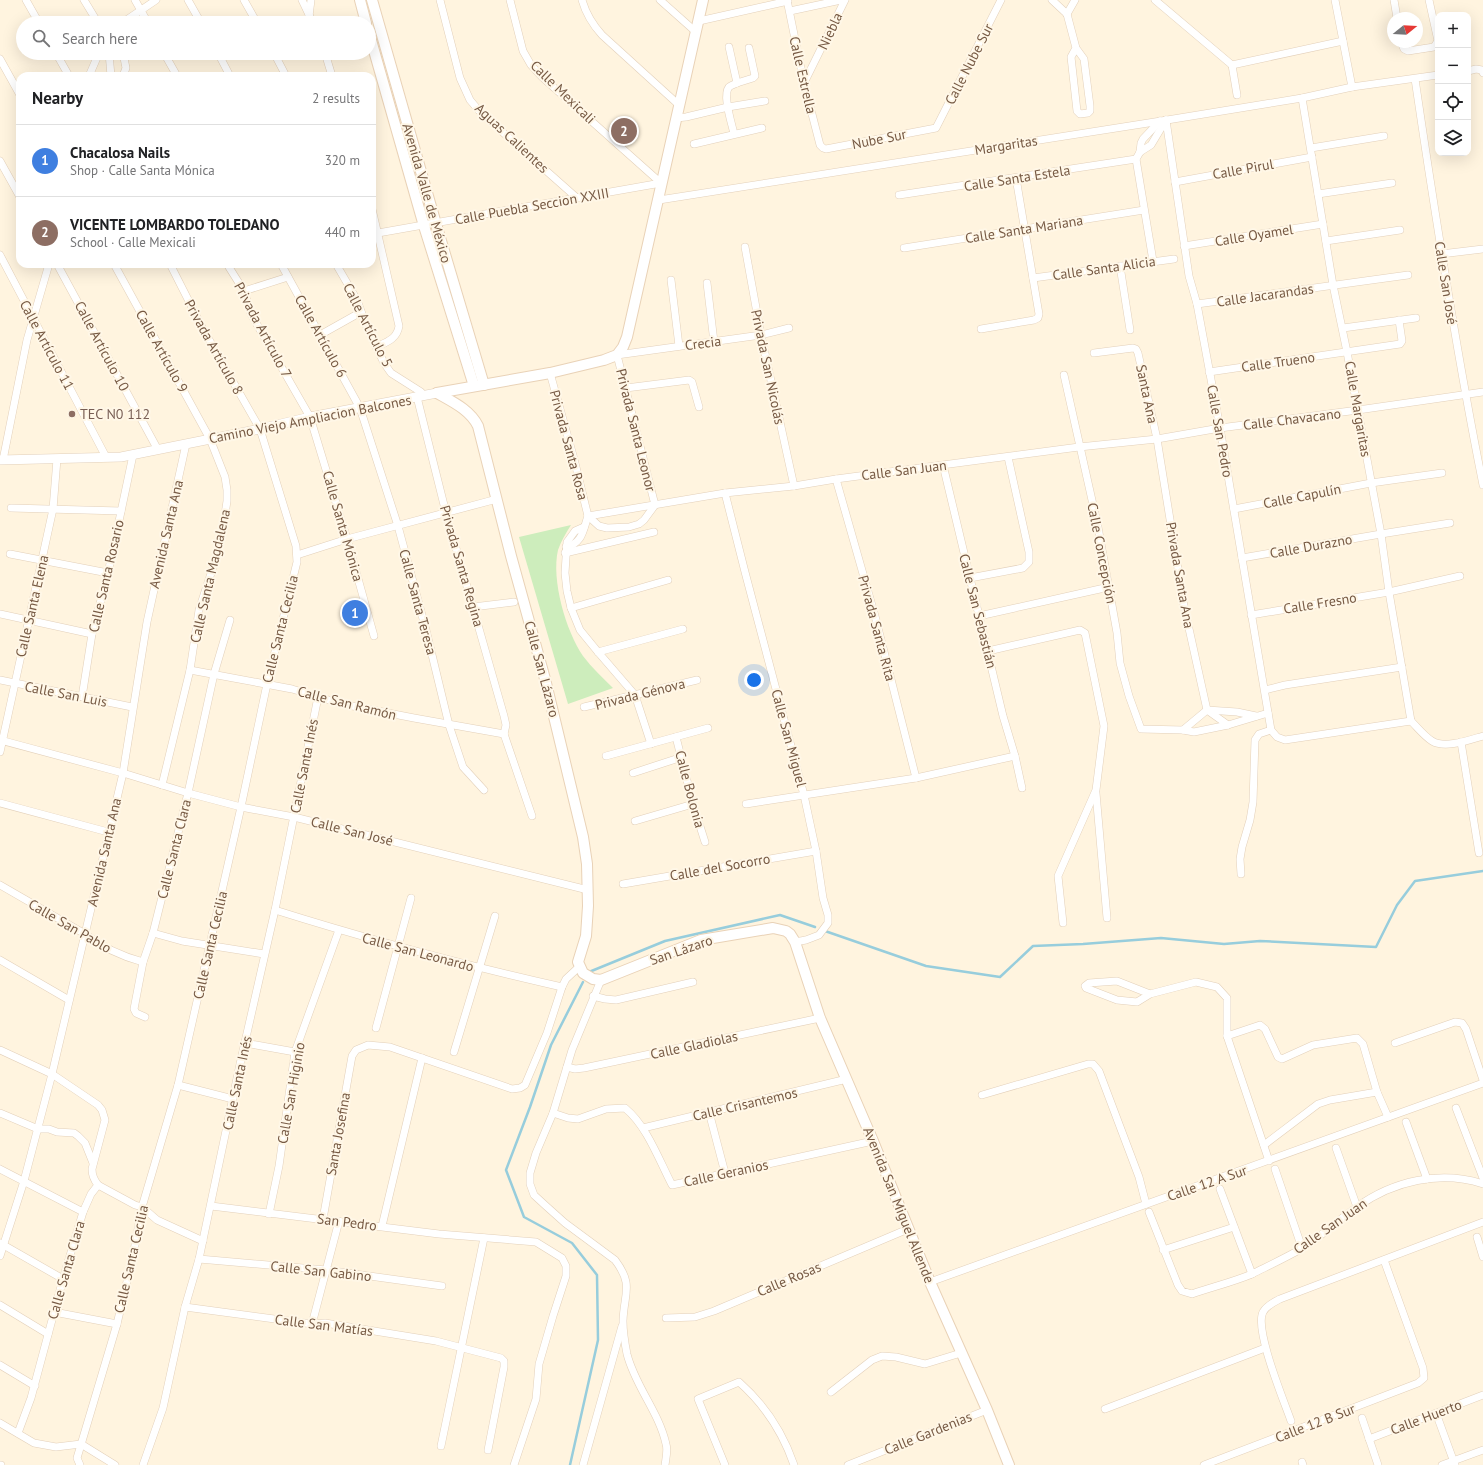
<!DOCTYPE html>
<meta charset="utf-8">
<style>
:root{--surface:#fff;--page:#f6f6f6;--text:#202124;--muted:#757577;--line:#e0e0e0;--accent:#80442d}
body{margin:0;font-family:"PT Sans",sans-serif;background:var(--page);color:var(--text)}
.controls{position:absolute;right:12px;top:12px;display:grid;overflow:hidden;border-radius:8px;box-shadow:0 4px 16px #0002}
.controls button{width:36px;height:36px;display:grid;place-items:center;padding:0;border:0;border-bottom:1px solid var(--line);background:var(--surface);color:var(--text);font:20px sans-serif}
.compass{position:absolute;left:1387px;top:12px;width:36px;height:36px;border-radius:50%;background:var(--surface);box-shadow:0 4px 16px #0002;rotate:72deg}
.you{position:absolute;left:754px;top:680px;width:14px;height:14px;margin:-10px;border:3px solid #fff;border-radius:50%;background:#1a73e8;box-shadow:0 0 0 6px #1a73e833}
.badge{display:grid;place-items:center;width:26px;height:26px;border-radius:50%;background:var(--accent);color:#fff;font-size:13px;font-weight:700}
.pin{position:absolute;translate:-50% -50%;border:2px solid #fff;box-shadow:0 1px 4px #0006}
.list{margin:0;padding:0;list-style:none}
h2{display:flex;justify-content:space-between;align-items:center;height:52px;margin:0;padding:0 16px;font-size:17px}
h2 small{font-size:13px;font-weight:400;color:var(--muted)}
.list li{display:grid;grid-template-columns:26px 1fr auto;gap:12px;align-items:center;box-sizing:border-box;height:72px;padding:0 16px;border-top:1px solid var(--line)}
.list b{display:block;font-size:15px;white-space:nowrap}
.list p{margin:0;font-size:13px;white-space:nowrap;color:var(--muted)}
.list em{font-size:13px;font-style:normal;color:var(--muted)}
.icon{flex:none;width:22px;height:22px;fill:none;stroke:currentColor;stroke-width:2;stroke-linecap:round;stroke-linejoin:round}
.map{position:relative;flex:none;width:1483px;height:1465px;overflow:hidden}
.search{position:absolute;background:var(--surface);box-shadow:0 4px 16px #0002;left:16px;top:16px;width:360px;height:44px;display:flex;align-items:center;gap:10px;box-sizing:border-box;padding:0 14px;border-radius:22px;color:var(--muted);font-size:15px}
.panel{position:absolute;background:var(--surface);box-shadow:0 4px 16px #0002;left:16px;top:72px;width:360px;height:196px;border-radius:12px}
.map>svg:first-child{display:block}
.green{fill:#cdedbc}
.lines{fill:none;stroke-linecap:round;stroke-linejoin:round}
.stream{stroke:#97cddc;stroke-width:2.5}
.minor-casing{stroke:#e3d0ba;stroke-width:8}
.tertiary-casing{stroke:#e3d0ba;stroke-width:10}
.secondary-casing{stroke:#e9d2b7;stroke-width:12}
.minor{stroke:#fff;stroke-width:7}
.tertiary{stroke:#fff;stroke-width:9}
.secondary{stroke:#fff;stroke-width:10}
.education-dot{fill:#8d6e63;stroke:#fff7e7;stroke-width:1.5}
.labels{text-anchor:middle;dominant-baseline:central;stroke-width:4;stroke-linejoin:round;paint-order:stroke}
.street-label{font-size:14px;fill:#775a44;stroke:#fff7e7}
.education-label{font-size:14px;fill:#785e54;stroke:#fff7e7;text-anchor:start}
</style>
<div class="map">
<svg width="1483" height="1465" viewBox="0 0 1483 1465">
<rect width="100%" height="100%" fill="#fff4df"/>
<path class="green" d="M571 525C566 533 561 541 558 550 551 580 566 631 583 656 592 668 603 678 613 688L568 704 519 537Z"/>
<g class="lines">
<g class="stream">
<path d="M825 931 926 966 1000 977 1033 946 1083 944 1161 938 1224 944 1260 941 1376 947 1397 905 1415 881 1483 871"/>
<path d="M589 972 665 941 780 915 815 927"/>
<path d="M570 1465 598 1340 597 1275 572 1243 524 1217 506 1170 530 1107 551 1045 583 982"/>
</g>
<g class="minor-casing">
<g id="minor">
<path d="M26 0 39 23"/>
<path d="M84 0 98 23"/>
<path d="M135 0 148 23"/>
<path d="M188 0 201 23"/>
<path d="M244 0 257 23"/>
<path d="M302 0 313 23"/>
<path d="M440 0 460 78 470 100 481 113 577 198"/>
<path d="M510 0 523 51 531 65 542 77 661 183"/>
<path d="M582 0C586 14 592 24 602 35L679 105"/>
<path d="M660 0 696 32"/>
<path d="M787 0 804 83 820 145 823 148 826 149 936 128 1001 0"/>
<path d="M1052 0 1067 14"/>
<path d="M1155 0 1232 65"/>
<path d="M1335 0 1352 87"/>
<path d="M1394 0 1397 18"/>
<path d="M1429 0 1438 41"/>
<path d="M790 11 841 0"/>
<path d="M1067 14 1076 48 1084 59 1090 106V111L1088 113 1080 114 1077 111 1071 57 1076 48"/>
<path d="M1067 14 1075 0"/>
<path d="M309 16 311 0"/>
<path d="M699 21 788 1"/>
<path d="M122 23 156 0"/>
<path d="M1401 42 1404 49 1408 51 1434 47 1438 41"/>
<path d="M729 47 737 83C735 84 731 85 729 87 722 95 732 124 734 134"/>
<path d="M56 53 69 76"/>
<path d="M109 53 111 76"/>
<path d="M164 53 177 76"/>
<path d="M218 53 230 76"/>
<path d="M274 53 286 76"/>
<path d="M325 53 332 76"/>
<path d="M0 59 20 95"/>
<path d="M1232 65 1343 41"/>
<path d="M1232 65 1237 95"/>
<path d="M1468 71 1476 69 1482 70 1483 73"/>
<path d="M89 76 99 53"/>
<path d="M123 76 126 68 123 53"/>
<path d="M1415 79C1435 215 1456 351 1483 485"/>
<path d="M737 83 753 78 755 76 749 48"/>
<path d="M804 83 845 0"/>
<path d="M1302 98 1333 285 1347 352 1381 534 1389 592 1411 721"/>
<path d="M676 118 686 117 728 107 765 101"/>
<path d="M1166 120 1189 276 1197 304 1220 428 1271 730 1277 737 1285 740 1411 721"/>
<path d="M694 144 762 128"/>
<path d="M1311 148 1384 136"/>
<path d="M1140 152 1151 145 1166 120"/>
<path d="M0 161 20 197"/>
<path d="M1175 182 1312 157"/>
<path d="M1318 194 1392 183"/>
<path d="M899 195 1136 159"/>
<path d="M659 200 1161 121 1302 98 1352 87 1438 75"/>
<path d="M372 209 399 326C397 339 387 342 376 347"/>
<path d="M378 233 661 183"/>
<path d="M1326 241 1400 230"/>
<path d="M1184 246 1323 224"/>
<path d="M745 247 761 335 794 486"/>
<path d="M904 248 1144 210"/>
<path d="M1441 254 1483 249"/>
<path d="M0 255 106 457"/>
<path d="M1153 261 1136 159 1140 152 1141 143 1143 139 1160 121"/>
<path d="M57 264 158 450"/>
<path d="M114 264 210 439 225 477 227 490V501L223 528 216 558 199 610 190 670 162 785"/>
<path d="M227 264 244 291 251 314 310 417 347 539 374 636"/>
<path d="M281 264 360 408 398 526 426 630 449 725 463 767 484 790"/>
<path d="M336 264 357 300 366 325 384 363 391 373 421 392 424 396"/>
<path d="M1120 266 1130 330"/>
<path d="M1033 278 1174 259"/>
<path d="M671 280 679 346"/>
<path d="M707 283 714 342"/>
<path d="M244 291 288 277"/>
<path d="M1197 304 1408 275"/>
<path d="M1343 328 1416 318"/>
<path d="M981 329 1034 320 1038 318 1039 314 1016 178"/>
<path d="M320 335 361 312"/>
<path d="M1094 353 1133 348 1136 349 1138 353 1157 439 1184 606 1207 710"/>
<path d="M1209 372 1400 344 1402 341 1399 320"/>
<path d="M550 373 574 459 588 516 599 526 607 528 629 527 639 524 644 520 655 505 617 355 761 335 789 328"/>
<path d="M1064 375 1098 527 1117 633 1120 663 1129 696 1141 729 1183 730 1194 732 1228 725 1268 713"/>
<path d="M626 388 689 380 692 382 699 407"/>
<path d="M417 397 446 513 504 716 506 725 504 734"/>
<path d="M3 460 27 340 49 264"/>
<path d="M943 465 1003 716 1015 756 1022 788"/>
<path d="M836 479 875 616 916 778"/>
<path d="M725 493 745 572 804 795 816 851 823 898 828 915V923L819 935 806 940 795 942"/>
<path d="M11 508 121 511"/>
<path d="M1234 509 1371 483 1442 473"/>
<path d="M588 516 725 493 794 486 836 479 1079 447 1157 439 1220 428 1358 410 1483 392"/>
<path d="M584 527 575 531 567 542 565 573 567 591 571 608 580 630 598 652 635 695 651 744"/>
<path d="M566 547C583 543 583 530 588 516"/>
<path d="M565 553 654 532"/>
<path d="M10 554 108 573"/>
<path d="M297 555 347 539 497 499"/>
<path d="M1242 558 1381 534 1450 523"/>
<path d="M970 578 1023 568 1029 562V552L1008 457"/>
<path d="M473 607 514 602"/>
<path d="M571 608 668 580"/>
<path d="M0 614 92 634"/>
<path d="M1251 615 1389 592 1460 576"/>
<path d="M979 616 1109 587"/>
<path d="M988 651 1080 630 1085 633 1104 726 1096 790 1058 876 1063 923"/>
<path d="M598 652 683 629"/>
<path d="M190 670 292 689 342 704 414 718 504 734"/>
<path d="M0 680 132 707"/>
<path d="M1265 690 1285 685 1402 667"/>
<path d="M82 697 92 634 108 573 133 455"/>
<path d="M584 707 697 680"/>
<path d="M1207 710 1228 725"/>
<path d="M1411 721C1418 728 1424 736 1432 741 1445 749 1469 740 1483 736"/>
<path d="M1183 730 1207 710 1237 712 1256 716"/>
<path d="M504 734 532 816"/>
<path d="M676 737 693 804 705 842"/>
<path d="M0 740 123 773 188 793 241 807 294 817 588 890"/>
<path d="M1461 742 1479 853"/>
<path d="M0 752 53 509 57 459"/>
<path d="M606 756 708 728"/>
<path d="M633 773 682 757"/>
<path d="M1096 793 1107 918"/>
<path d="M0 803 108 832"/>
<path d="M746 804 916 778 1015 756"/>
<path d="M635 821 693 804"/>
<path d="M1241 874 1240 859 1242 847 1250 820 1253 802 1255 740 1259 734 1271 730"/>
<path d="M623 884 816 851"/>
<path d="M0 885 85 934C103 948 121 956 143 962"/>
<path d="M275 910C370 940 465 965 562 987"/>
<path d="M153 933 182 941 264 954"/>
<path d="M0 960 69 1000"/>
<path d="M601 980 572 1050 553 1113 536 1153 530 1173V1184L534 1195 546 1206 565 1223 615 1260C634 1285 624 1293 623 1321 623 1331 625 1344 627 1354 635 1386 659 1412 666 1444 668 1450 666 1458 665 1465"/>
<path d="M1150 994 1137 1002 1117 1000 1086 988 1085 986 1089 983 1117 981 1150 994 1196 982 1217 987 1227 998V1036L1260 1025 1265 1029 1278 1057 1282 1059 1313 1045 1357 1038 1363 1044 1377 1092"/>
<path d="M593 996 605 999 616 1000 693 982"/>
<path d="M145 1017 136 1013 134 1009 143 962 153 933 188 793 214 674 230 620"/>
<path d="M376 1028 411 898"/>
<path d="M1227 1036 1269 1161"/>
<path d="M245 1043 295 1052"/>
<path d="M1395 1043 1455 1022 1462 1023 1466 1029 1483 1080"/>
<path d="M0 1050 52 1074 98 1105 102 1110 105 1120 92 1169C92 1176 94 1180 98 1185L91 1194 83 1212 63 1279 31 1398 18 1433"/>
<path d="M454 1052 495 916"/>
<path d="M567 1067 575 1069 584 1068 820 1018"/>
<path d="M178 1085 233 1099"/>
<path d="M982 1095 1088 1064H1093L1099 1071 1139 1177 1146 1204"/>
<path d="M1456 1108 1483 1178"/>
<path d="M709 1112 725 1173"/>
<path d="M0 1113 38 1129H49L57 1132 74 1133 78 1136 85 1143 93 1163"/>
<path d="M553 1113 568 1118 578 1119 606 1109 625 1108C647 1126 659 1160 672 1185L873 1141"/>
<path d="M1406 1122 1427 1179"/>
<path d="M643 1128 847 1079"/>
<path d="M1264 1145 1318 1104 1330 1100 1377 1092 1388 1117"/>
<path d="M1336 1148 1357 1207"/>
<path d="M0 1169 83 1212"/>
<path d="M1275 1169 1302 1248"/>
<path d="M98 1185 135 1205 142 1207 157 1220 203 1241"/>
<path d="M1220 1189 1252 1274"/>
<path d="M211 1206 439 1234 536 1242 562 1258 566 1266V1276L553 1316 539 1364 536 1399 514 1465"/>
<path d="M1149 1212 1178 1285 1182 1291 1192 1294C1212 1287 1233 1282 1252 1274 1268 1266 1285 1258 1301 1249 1321 1237 1338 1220 1357 1207 1393 1181 1440 1170 1483 1184"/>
<path d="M269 1214 279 1166 295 1052 339 930"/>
<path d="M323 1219 352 1056 356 1050 368 1045 390 1047 512 1089 520 1088 525 1085 547 1033 562 987 566 979 580 966"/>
<path d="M382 1226 422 1058"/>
<path d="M1477 1237 1483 1257"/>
<path d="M0 1243 63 1279"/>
<path d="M1163 1250 1234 1227"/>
<path d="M0 1256 24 1181 52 1074 123 773 147 622 186 444"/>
<path d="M199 1259 326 1270 442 1286"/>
<path d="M930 1282 1483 1083"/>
<path d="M0 1305 48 1334"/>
<path d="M185 1307 312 1324 325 1323 436 1341 501 1358 504 1361V1367L488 1450"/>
<path d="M54 1312 117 1324"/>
<path d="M666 1318 695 1317 714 1311 908 1229"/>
<path d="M312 1324 339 1221"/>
<path d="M0 1365 35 1386"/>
<path d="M831 1392 872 1360 882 1356 896 1357 925 1364 961 1353"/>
<path d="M1105 1409 1265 1348"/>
<path d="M1436 1413 1455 1465"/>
<path d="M1362 1418 1378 1465"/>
<path d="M1291 1421C1284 1401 1254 1329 1263 1312 1267 1305 1274 1302 1280 1299L1483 1222"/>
<path d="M0 1423 34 1443 56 1447 81 1444 115 1465"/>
<path d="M1369 1439 1483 1395"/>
<path d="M441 1446 484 1238"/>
<path d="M1302 1462 1303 1465"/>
<path d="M0 1465H1"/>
<path d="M80 1465 77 1458 117 1324 133 1256 142 1207 178 1085 241 807 267 684 297 562 296 546 260 429 203 329 170 264"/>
<path d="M143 1465 163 1408 185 1307 199 1259 240 1064 275 910 318 697"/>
<path d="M583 1465 622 1326"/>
<path d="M725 1465 698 1399 739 1382C765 1405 783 1433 794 1465"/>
<path d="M848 1465 987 1410"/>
<path d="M1204 1465 1418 1383 1424 1378 1423 1368 1384 1260"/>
<path d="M1442 1465 1483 1450"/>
</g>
</g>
<g class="tertiary-casing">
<path id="tertiary" d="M0 460 121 457 260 429 310 417 437 393"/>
</g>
<g class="secondary-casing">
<g id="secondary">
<path d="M360 0 366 23"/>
<path d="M372 0 436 224 484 385"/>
<path d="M369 33 424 226 474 386"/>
<path d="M437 393C453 402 470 410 478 426L511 556 545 679 583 837 587 864 588 906 586 936 578 962 583 973 593 979 601 980 701 940 773 928 786 931 790 934 795 942 820 1018 873 1141 930 1282 987 1410 1009 1465"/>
<path d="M437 393 550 373 604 360 617 355 623 347 627 337 703 0"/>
</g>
</g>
<use href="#minor" class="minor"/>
<use href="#tertiary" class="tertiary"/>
<use href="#secondary" class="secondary"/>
</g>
<circle class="education-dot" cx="72" cy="414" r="4"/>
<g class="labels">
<g class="street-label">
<text transform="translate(830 31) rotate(-65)">Niebla</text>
<text transform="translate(969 64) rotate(-63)">Calle Nube Sur</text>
<text transform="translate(803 75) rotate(77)">Calle Estrella</text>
<text transform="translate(563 92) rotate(44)">Calle Mexicali</text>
<text transform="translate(512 138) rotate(43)">Aguas Calientes</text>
<text transform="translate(879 139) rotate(-11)">Nube Sur</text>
<text transform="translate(1006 145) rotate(-9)">Margaritas</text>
<text transform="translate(1243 169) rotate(-10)">Calle Pirul</text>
<text transform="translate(1017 178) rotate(-9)">Calle Santa Estela</text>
<text transform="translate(427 193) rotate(74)">Avenida Valle de México</text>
<text transform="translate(532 206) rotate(-10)">Calle Puebla Seccion XXIII</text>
<text transform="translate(1024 229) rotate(-9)">Calle Santa Mariana</text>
<text transform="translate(1254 235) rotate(-9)">Calle Oyamel</text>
<text transform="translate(1104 268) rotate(-8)">Calle Santa Alicia</text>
<text transform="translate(1446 283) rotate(81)">Calle San José</text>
<text transform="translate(1265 295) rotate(-8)">Calle Jacarandas</text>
<text transform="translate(368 325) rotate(63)">Calle Artículo 5</text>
<text transform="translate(263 330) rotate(62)">Privada Artículo 7</text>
<text transform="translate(321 336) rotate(61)">Calle Artículo 6</text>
<text transform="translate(703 343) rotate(-7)">Crecia</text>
<text transform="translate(47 345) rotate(62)">Calle Artículo 11</text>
<text transform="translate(102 346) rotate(62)">Calle Artículo 10</text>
<text transform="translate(214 347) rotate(61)">Privada Artículo 8</text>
<text transform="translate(162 351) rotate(61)">Calle Artículo 9</text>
<text transform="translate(1278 362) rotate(-8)">Calle Trueno</text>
<text transform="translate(768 367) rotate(78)">Privada San Nicolás</text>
<text transform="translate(1147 394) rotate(78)">Santa Ana</text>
<text transform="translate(1358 409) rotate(80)">Calle Margaritas</text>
<text transform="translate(310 419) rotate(-11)">Camino Viejo Ampliacion Balcones</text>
<text transform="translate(1292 419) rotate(-7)">Calle Chavacano</text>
<text transform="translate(636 430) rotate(76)">Privada Santa Leonor</text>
<text transform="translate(1220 431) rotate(80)">Calle San Pedro</text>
<text transform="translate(569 445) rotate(75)">Privada Santa Rosa</text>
<text transform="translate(904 470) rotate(-7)">Calle San Juan</text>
<text transform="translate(1302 496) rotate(-11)">Calle Capulín</text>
<text transform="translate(343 526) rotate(74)">Calle Santa Mónica</text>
<text transform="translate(166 534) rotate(-77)">Avenida Santa Ana</text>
<text transform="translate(1311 546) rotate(-10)">Calle Durazno</text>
<text transform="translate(1102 553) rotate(79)">Calle Concepción</text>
<text transform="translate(462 566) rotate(74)">Privada Santa Regina</text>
<text transform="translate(1180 575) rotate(80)">Privada Santa Ana</text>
<text transform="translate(106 576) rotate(-77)">Calle Santa Rosario</text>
<text transform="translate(210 576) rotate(-77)">Calle Santa Magdalena</text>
<text transform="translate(418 602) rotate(75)">Calle Santa Teresa</text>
<text transform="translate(1320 603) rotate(-9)">Calle Fresno</text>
<text transform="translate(32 606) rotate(-77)">Calle Santa Elena</text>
<text transform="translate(978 611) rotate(76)">Calle San Sebastián</text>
<text transform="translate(877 628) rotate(75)">Privada Santa Rita</text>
<text transform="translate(280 629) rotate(-76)">Calle Santa Cecilia</text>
<text transform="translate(542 669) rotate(75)">Calle San Lázaro</text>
<text transform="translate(66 694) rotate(11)">Calle San Luis</text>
<text transform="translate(640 694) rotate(-14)">Privada Génova</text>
<text transform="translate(347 703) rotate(14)">Calle San Ramón</text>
<text transform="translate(789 738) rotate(75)">Calle San Miguel</text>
<text transform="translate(304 766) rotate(-79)">Calle Santa Inés</text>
<text transform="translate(690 789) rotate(75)">Calle Bolonia</text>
<text transform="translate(352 831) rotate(14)">Calle San José</text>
<text transform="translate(174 849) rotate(-76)">Calle Santa Clara</text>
<text transform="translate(104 852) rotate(-77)">Avenida Santa Ana</text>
<text transform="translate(720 867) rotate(-10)">Calle del Socorro</text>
<text transform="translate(70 926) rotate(30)">Calle San Pablo</text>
<text transform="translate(210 945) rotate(-77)">Calle Santa Cecilia</text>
<text transform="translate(681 950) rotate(-19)">San Lázaro</text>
<text transform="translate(418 952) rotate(15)">Calle San Leonardo</text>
<text transform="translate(694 1045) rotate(-12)">Calle Gladiolas</text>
<text transform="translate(237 1083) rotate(-78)">Calle Santa Inés</text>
<text transform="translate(291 1093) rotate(-80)">Calle San Higinio</text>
<text transform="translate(745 1104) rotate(-13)">Calle Crisantemos</text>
<text transform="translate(338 1134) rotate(-80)">Santa Josefina</text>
<text transform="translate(726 1173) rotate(-12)">Calle Geranios</text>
<text transform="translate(1207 1183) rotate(-19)">Calle 12 A Sur</text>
<text transform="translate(899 1205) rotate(68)">Avenida San Miguel Allende</text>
<text transform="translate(347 1222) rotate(7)">San Pedro</text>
<text transform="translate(1330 1226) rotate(-35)">Calle San Juan</text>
<text transform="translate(131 1259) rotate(-77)">Calle Santa Cecilia</text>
<text transform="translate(66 1270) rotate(-74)">Calle Santa Clara</text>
<text transform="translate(321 1271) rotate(6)">Calle San Gabino</text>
<text transform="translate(789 1279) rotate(-23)">Calle Rosas</text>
<text transform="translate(324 1325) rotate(7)">Calle San Matías</text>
<text transform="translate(1426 1417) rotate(-21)">Calle Huerto</text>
<text transform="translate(1315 1423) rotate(-21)">Calle 12 B Sur</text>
<text transform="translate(928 1433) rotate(-22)">Calle Gardenias</text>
</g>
<g class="education-label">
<text x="80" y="414">TEC N0 112</text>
</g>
</g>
</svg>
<div class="controls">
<button>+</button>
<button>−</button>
<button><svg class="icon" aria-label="locate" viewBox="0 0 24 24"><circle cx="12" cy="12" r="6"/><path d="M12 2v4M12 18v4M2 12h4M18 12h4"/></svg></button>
<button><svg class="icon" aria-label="layers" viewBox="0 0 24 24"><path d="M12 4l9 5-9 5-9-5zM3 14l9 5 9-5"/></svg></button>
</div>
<svg class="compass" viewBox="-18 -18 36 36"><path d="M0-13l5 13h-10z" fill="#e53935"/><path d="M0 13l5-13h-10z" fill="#757577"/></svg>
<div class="you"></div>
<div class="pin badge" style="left:355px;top:613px;background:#3f7fe0">1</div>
<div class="pin badge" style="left:624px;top:131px;background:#8d6e63">2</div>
<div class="search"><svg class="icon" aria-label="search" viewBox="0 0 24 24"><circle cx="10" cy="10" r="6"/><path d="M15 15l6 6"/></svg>Search here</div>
<section class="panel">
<h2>Nearby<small>2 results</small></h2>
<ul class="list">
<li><span class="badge" style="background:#3f7fe0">1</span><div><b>Chacalosa Nails</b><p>Shop · Calle Santa Mónica</p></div><em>320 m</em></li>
<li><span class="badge" style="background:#8d6e63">2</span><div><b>VICENTE LOMBARDO TOLEDANO</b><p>School · Calle Mexicali</p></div><em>440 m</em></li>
</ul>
</section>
</div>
